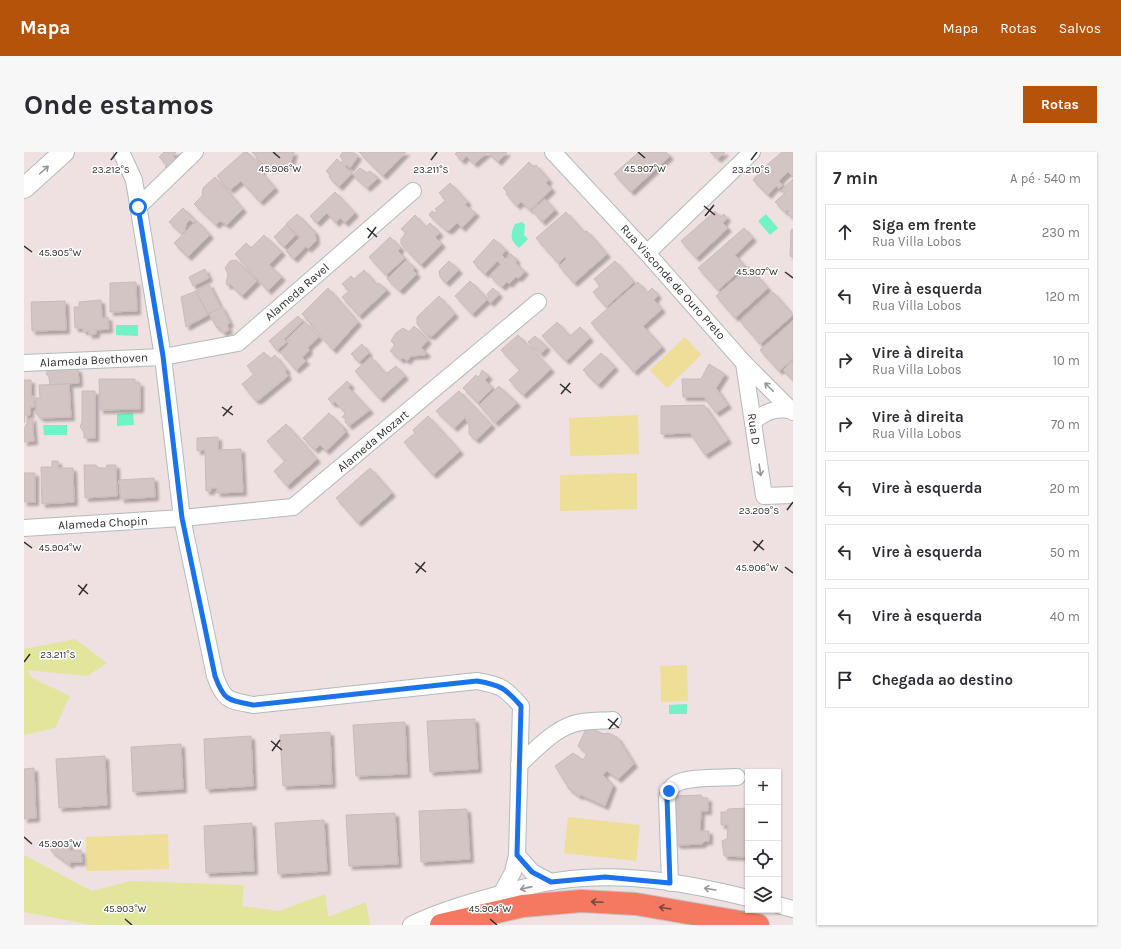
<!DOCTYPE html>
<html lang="pt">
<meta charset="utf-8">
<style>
:root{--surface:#fff;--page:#f7f7f7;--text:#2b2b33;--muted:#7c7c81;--line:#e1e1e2;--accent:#b45309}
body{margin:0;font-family:Karla,sans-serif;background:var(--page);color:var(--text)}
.controls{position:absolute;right:12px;bottom:12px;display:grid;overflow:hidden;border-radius:0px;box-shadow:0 1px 3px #0004}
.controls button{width:36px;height:36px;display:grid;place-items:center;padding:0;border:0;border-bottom:1px solid var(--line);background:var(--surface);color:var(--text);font:20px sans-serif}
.stop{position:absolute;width:12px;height:12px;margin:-9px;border:3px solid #1a73e8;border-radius:50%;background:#fff}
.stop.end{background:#1a73e8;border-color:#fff;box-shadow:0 1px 4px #0008}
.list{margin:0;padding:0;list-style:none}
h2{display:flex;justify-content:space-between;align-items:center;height:52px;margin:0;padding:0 16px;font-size:17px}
h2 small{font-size:13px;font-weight:400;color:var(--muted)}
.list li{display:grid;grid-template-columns:26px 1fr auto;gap:12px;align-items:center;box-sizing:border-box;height:56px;margin:0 8px 8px;padding:0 8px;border:1px solid var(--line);border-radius:0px}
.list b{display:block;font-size:15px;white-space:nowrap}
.list p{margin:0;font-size:13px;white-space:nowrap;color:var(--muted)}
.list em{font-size:13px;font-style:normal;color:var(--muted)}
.icon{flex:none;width:22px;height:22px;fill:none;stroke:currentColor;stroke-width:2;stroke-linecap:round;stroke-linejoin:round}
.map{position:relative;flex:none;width:769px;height:773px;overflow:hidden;border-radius:0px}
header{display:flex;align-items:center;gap:24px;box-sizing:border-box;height:56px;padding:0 20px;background:var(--accent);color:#fff}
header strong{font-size:19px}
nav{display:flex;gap:22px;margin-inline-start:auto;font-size:14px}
.intro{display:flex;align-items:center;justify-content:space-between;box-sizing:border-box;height:96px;padding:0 24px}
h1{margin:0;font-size:28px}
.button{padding:10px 18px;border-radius:0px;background:var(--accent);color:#fff;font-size:14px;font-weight:700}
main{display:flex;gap:24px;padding:0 24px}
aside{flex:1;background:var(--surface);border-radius:0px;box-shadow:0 1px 3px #0004}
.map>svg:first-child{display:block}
.green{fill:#e2e69c}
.pitch{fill:#edde98}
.water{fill:#72f2c7}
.building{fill:#d2c5c4;stroke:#cbbab9;filter:url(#shadow)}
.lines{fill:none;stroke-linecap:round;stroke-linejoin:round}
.minor-casing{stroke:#b0bbbe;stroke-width:18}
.tertiary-casing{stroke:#b0bbbe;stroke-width:22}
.primary-casing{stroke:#c4c4c4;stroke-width:24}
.minor{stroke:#fff;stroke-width:16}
.tertiary{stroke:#fff;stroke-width:20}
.primary{stroke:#f57860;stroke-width:22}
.oneway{stroke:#969696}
.oneway2{stroke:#744840}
.route{stroke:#1a73e8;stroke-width:5}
.ticks{fill:none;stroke:#2e2e2e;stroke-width:1.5}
.labels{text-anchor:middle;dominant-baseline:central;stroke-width:3;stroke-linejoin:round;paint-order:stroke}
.street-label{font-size:12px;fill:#2e2e2e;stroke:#fff}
.ticks-label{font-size:10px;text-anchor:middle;fill:#2e2e2e;stroke:#fff;stroke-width:3;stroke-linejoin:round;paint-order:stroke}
</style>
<header>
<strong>Mapa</strong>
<nav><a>Mapa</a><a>Rotas</a><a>Salvos</a></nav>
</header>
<div class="intro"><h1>Onde estamos</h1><a class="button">Rotas</a></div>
<main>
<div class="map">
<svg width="769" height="773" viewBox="0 0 769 773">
<defs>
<filter id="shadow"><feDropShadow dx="3.5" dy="3.5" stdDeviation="1" flood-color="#0004"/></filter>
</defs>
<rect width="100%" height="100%" fill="#efe0e1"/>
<g class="green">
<path d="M51 487 83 511 63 524 3 518 8 526 46 544 31 576 0 583V497Z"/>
<path d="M0 703 68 739 107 729 220 733 218 754 255 759 301 742 304 765 342 750 346 773H68L0 760Z"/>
</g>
<g class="pitch">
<path d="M661 185 677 203 643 236 626 218Z"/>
<path d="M614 263 615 302 546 304 545 266Z"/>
<path d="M613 321V357L536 359V323Z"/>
<path d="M663 513 664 549 637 550 636 514Z"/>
<path d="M544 665 616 673 612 709 540 701Z"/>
<path d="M144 682 145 717 62 719V685Z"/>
</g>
<g class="water">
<path d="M742 62 754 76 746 83 734 69Z"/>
<path d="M498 70 501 73 500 83 504 87 495 96C486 89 486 82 491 72Z"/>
<path d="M92 173H114V184L92 183Z"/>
<path d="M109 261 110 273 93 274V262Z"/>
<path d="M19 273H43V283H20Z"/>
<path d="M663 552V562H645V553Z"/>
</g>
<g class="building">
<path d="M140 0H152L149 4 154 9 145 19 141 15 143 13 135 5Z"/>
<path d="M220 0H223L239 17 237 20 251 36 236 50 217 29 206 38 193 24Z"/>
<path d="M228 0H270L266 13 245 17 233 8 232 4Z"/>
<path d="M319 0H329L334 4 326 16 322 13 321 15 328 21 315 35 305 25 306 23 302 19 313 7 317 11 319 9 316 4Z"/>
<path d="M335 0H382L359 24Z"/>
<path d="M433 0H483L474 10 464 0 450 12 442 4 438 9 431 2Z"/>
<path d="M615 0H642L646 4 607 40 590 22Z"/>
<path d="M686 0H701L694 7Z"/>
<path d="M758 0H769V25L764 20 755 29 759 33 755 37 752 34 744 43 729 28 736 19Z"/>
<path d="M505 10 510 15 512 13 525 28 522 31 528 37 506 58 497 50 493 54 482 42 484 41 479 36Z"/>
<path d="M336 16 343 21 346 19 354 26 343 36 329 23Z"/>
<path d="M191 25 219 57 203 73 196 69 192 73 170 52 178 44 179 36Z"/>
<path d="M769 27V66H768L763 61 765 59 764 58 761 60 751 50 761 41 757 38Z"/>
<path d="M426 31 444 50 441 53 452 61 438 76 433 71 426 78H422L405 63 408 59 411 61 413 59 411 57 422 48 415 41Z"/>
<path d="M311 40 331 61 321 71 316 66 312 71 303 61 293 71 286 64Z"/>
<path d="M521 47 531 58 518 70 508 58Z"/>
<path d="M159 56 171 68 169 71 166 68 162 72 161 79 158 82 145 70Z"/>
<path d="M691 59 696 65 700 62 703 66 699 71 704 76 672 106 657 89Z"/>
<path d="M542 60 560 80 563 79 583 102 550 131 535 114 542 107 541 105 534 111 512 86Z"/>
<path d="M273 62 291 80 292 89 284 97 282 94 270 107 262 99 276 85 262 72Z"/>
<path d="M391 63 402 75 406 71 416 81 411 85 418 92 397 113 377 92V87L382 81 377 77Z"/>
<path d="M173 69 186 83 164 105 150 91Z"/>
<path d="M262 73 272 83 260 95 250 85Z"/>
<path d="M720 76 729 86 711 103 721 114 694 138 674 116Z"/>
<path d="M769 77V106L766 104 767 78Z"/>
<path d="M240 83 258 100 245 113 258 125 244 139 211 102 222 91 227 96Z"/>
<path d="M366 85 377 96 374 99 381 106 362 123 345 105Z"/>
<path d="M470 87 482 98 478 103 482 107 487 102 492 107V112L501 119 495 126 492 125 485 132 483 130 478 135 466 124 477 112 473 109 461 122 449 110Z"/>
<path d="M212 108 233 129 218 144 206 132 204 134 202 132 204 122 201 116 206 109Z"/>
<path d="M382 108 391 116 389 118 393 122 376 139 363 127Z"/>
<path d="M425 109 435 118 422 131 416 125 415 119Z"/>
<path d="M591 109 610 130 582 155 569 140 576 134 570 127Z"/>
<path d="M725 115 744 136 711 166 692 144Z"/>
<path d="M181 117 185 126 169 134 165 125Z"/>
<path d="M340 118 353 133 355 131 363 138 335 164 318 145 325 139 318 132 327 124 330 127Z"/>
<path d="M446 129 464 147 448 162 431 144Z"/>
<path d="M112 130 113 159 86 160V131Z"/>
<path d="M614 130 623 141 628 136 634 143 630 148 638 157 619 174 638 195 610 220 567 171Z"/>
<path d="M185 132 197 156 184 162 172 139Z"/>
<path d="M304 136 334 170 309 198 278 162Z"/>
<path d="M469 136 475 142 467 151 463 148 465 145 463 142Z"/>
<path d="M172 139 184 163 162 175 157 145Z"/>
<path d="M749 140 769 163 736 192 716 169Z"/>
<path d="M415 144 431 162 408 184 403 183 393 172V165Z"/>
<path d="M77 148 78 166 84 165 85 177 72 178V182L65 183V179H59V176H51L50 155H55V150Z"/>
<path d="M41 149 42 178 8 179 7 150Z"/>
<path d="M198 155 206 171 203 173 205 178 199 181 195 175 193 176 185 162Z"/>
<path d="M274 164 279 169 260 187 263 190 253 198 245 189Z"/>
<path d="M769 169V207L755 219 736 198Z"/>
<path d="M281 170 295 185 284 195 285 199 278 205 282 209 272 218 256 200 265 192 262 188Z"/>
<path d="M533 170 546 184 556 175 566 186 542 209 518 184Z"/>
<path d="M390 174 404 188 397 196 403 201 401 203 387 204 383 209 379 206 377 208 366 199 371 193 367 189 372 181 379 176 385 180Z"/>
<path d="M494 183 527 217 499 243 485 228 496 218 477 198Z"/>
<path d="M511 184 523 195 517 202 504 190Z"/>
<path d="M338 192 345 201 335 210 327 202Z"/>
<path d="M240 200 246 207 251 203 263 218 261 219 264 224 235 248H231L218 232 230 222 223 214Z"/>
<path d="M577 201 591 215 574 233 559 218Z"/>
<path d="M347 205 360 220 363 221 372 214 381 224 356 247 331 219Z"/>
<path d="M769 209V228L759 218Z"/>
<path d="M685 212 701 222 692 236 704 253 692 261 680 245H659L658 227H677Z"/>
<path d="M54 217 55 231 26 233 25 225 22 222 24 218Z"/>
<path d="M458 218 465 224 461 228 469 236 454 251 439 236 452 223 454 225 456 223Z"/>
<path d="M75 227H111V231H116V257L76 258Z"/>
<path d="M0 228H7V244H10V255H6V263H1L0 271Z"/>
<path d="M323 229 327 233 324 235 346 258 325 274 321 270 322 267 318 265 321 262 320 259 311 250 309 252 304 247Z"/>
<path d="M45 232 47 265 17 266 12 262V246H16L15 233Z"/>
<path d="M475 234 493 251 471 271 455 253Z"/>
<path d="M58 239H71V286H60V280L56 275 58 270Z"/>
<path d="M435 239 468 273 452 288 445 282V273L441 266 430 276 412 259Z"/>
<path d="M680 253 704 288 681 303 666 281 637 282V254Z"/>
<path d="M305 261 320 276 319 277 322 280 302 299 296 293 291 298 279 286Z"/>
<path d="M404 264 436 299 409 323 380 290 391 281 389 278Z"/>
<path d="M8 265 10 289 0 290V276Z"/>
<path d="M262 272 293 307 263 334 250 319 261 309 243 289Z"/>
<path d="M194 285V298L217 297 219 340 193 341V336H187V339H182L181 298 173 299V286Z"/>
<path d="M28 309H34V316H49L50 350 18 352 17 315H28Z"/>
<path d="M60 313H72L74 316H82L83 313H92L93 344 61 346Z"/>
<path d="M346 316 368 341 334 371 312 346Z"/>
<rect x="0" y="321" width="11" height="29"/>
<path d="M130 326 131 345 97 347 95 328Z"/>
<path d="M451 567 454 617 406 620 403 569Z"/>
<path d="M381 570 383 622 332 624 329 573Z"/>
<path d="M563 575 580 582 584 581 593 585 610 612 594 627 583 619 579 623 589 633 581 654 557 643 555 644 545 637 531 614 549 601 559 608 563 602 554 594Z"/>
<path d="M306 580 308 632 259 634 256 583Z"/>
<path d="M227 584 229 634 182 637 180 587Z"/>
<path d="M157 592 159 637 109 640 107 595Z"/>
<path d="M81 604 83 653 35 656 32 607Z"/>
<path d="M10 616 12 666 0 667V617Z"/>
<path d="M677 643 679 646H684V659H677L676 679H685V689H681L678 692 655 693 651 691 652 661H645L650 647 652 644Z"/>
<path d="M724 656V705L700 704 698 689 703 687 704 673H697V660H702L704 657Z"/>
<path d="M443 657 446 707 397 710 395 659Z"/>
<path d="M371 661 374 712 325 714 322 663Z"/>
<path d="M300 668 303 719 254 722 251 671Z"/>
<path d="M228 671 230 719 182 721 180 674Z"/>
<path d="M27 691H45L46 699 57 698 58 710H46V713L27 699Z"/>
</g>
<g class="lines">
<g class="minor-casing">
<g id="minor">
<path d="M529 0 623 101 720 211 769 260"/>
<path d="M98 2 110 28 139 205 158 366 191 524C200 549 204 548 229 553L453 529C477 533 481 536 497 554L493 703 489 720 477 742"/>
<path d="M114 55 171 0"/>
<path d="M623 101 728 0"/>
<path d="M0 211 139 205 214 191 389 39"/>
<path d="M720 211 740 344 769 343"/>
<path d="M729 269C744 259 750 256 767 258"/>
<path d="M0 376 158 366 269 355 514 150"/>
<path d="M495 613C511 598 528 579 549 572 561 568 577 569 589 568"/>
<path d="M493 703 508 720 527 730"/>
<path d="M646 731 643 646C645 641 646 636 650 633 660 624 699 626 713 625"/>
<path d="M754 753 769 757"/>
<path d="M387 773C409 762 431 755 455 748 489 738 524 728 559 726 614 722 671 733 724 746"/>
</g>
</g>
<g class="tertiary-casing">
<path id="tertiary" d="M0 36 40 0"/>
</g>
<g class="primary-casing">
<path id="primary" d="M417 773 499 754 557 749 612 752 734 773"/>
</g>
<use href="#minor" class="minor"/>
<use href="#tertiary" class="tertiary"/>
<use href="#primary" class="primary"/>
</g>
<defs><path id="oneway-shaft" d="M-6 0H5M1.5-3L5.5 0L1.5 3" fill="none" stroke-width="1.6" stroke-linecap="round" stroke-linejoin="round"/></defs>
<g class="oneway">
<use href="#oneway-shaft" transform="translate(20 18) rotate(-42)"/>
<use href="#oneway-shaft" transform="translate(745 235) rotate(-135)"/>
<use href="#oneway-shaft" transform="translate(736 318) rotate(82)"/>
<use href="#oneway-shaft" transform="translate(502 736) rotate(167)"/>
<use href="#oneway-shaft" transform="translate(686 737) rotate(-171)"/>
</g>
<g class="oneway2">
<use href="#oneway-shaft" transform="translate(573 750) rotate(-177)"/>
<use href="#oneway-shaft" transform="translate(641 756) rotate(-171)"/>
</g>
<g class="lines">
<path class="route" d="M114 55 139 204 158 366 191 524C200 549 204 548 229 553L453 529C477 533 481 536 497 554L493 703 508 720 527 730 581 725 646 731 643 646 645 639"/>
</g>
<path class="ticks" d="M249 0 256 6M614 0 621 6M87 8 93 0M407 8 413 0M727 8 733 0M680 54 691 63M681 64 690 53M343 76 353 85M344 86 352 75M0 94 8 100M761 120 769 126M536 232 547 241M537 242 546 231M198 255 209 263M199 264 208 254M763 358 769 350M729 389 740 398M0 390 8 396M730 399 739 388M391 411 402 420M761 415 769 421M392 421 401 410M54 433 64 442M55 443 63 432M0 510 6 502M584 567 595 576M585 577 594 566M247 589 258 598M248 599 256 588M0 685 8 692M101 767 108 773M466 767 473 773"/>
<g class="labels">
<g class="street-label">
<text transform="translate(649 130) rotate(48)">Rua Visconde de Ouro Preto</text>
<text transform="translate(273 140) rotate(-41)">Alameda Ravel</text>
<text transform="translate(70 208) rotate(-3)">Alameda Beethoven</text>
<text transform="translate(730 277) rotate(82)">Rua D</text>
<text transform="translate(349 289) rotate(-40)">Alameda Mozart</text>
<text transform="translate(79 371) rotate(-3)">Alameda Chopin</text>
</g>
</g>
<g class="ticks-label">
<text x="621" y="20">45.907°W</text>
<text x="256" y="20">45.906°W</text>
<text x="87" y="21">23.212°S</text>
<text x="407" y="21">23.211°S</text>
<text x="727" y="21">23.210°S</text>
<text x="36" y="104">45.905°W</text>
<text x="733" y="123">45.907°W</text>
<text x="735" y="362">23.209°S</text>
<text x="36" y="399">45.904°W</text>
<text x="733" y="419">45.906°W</text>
<text x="34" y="506">23.211°S</text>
<text x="36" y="695">45.903°W</text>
<text x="101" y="760">45.903°W</text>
<text x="466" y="760">45.904°W</text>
</g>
</svg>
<div class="controls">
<button>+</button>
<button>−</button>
<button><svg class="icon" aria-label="locate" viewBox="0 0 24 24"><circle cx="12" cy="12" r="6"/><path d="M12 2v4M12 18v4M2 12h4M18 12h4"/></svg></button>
<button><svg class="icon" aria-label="layers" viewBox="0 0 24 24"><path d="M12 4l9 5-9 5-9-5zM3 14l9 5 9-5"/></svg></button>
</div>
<div class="stop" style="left:114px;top:55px"></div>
<div class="stop end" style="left:645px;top:639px"></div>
</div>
<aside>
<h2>7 min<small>A pé · 540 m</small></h2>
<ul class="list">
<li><svg class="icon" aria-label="ahead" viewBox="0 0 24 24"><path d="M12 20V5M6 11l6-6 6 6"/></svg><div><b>Siga em frente</b><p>Rua Villa Lobos</p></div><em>230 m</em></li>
<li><svg class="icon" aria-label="left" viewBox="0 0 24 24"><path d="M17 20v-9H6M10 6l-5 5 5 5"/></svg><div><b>Vire à esquerda</b><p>Rua Villa Lobos</p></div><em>120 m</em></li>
<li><svg class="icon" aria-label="right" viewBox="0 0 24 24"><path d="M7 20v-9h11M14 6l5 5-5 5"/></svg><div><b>Vire à direita</b><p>Rua Villa Lobos</p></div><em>10 m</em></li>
<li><svg class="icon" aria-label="right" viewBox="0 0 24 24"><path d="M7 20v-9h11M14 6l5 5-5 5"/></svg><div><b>Vire à direita</b><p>Rua Villa Lobos</p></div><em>70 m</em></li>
<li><svg class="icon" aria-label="left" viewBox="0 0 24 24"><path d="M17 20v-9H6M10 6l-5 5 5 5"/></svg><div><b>Vire à esquerda</b></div><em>20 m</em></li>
<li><svg class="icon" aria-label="left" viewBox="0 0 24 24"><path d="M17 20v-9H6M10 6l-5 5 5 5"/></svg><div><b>Vire à esquerda</b></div><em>50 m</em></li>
<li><svg class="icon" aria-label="left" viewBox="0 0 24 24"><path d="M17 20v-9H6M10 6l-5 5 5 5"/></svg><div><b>Vire à esquerda</b></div><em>40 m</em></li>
<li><svg class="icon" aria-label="arrive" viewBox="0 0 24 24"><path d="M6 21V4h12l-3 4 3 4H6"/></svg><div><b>Chegada ao destino</b></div></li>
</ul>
</aside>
</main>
